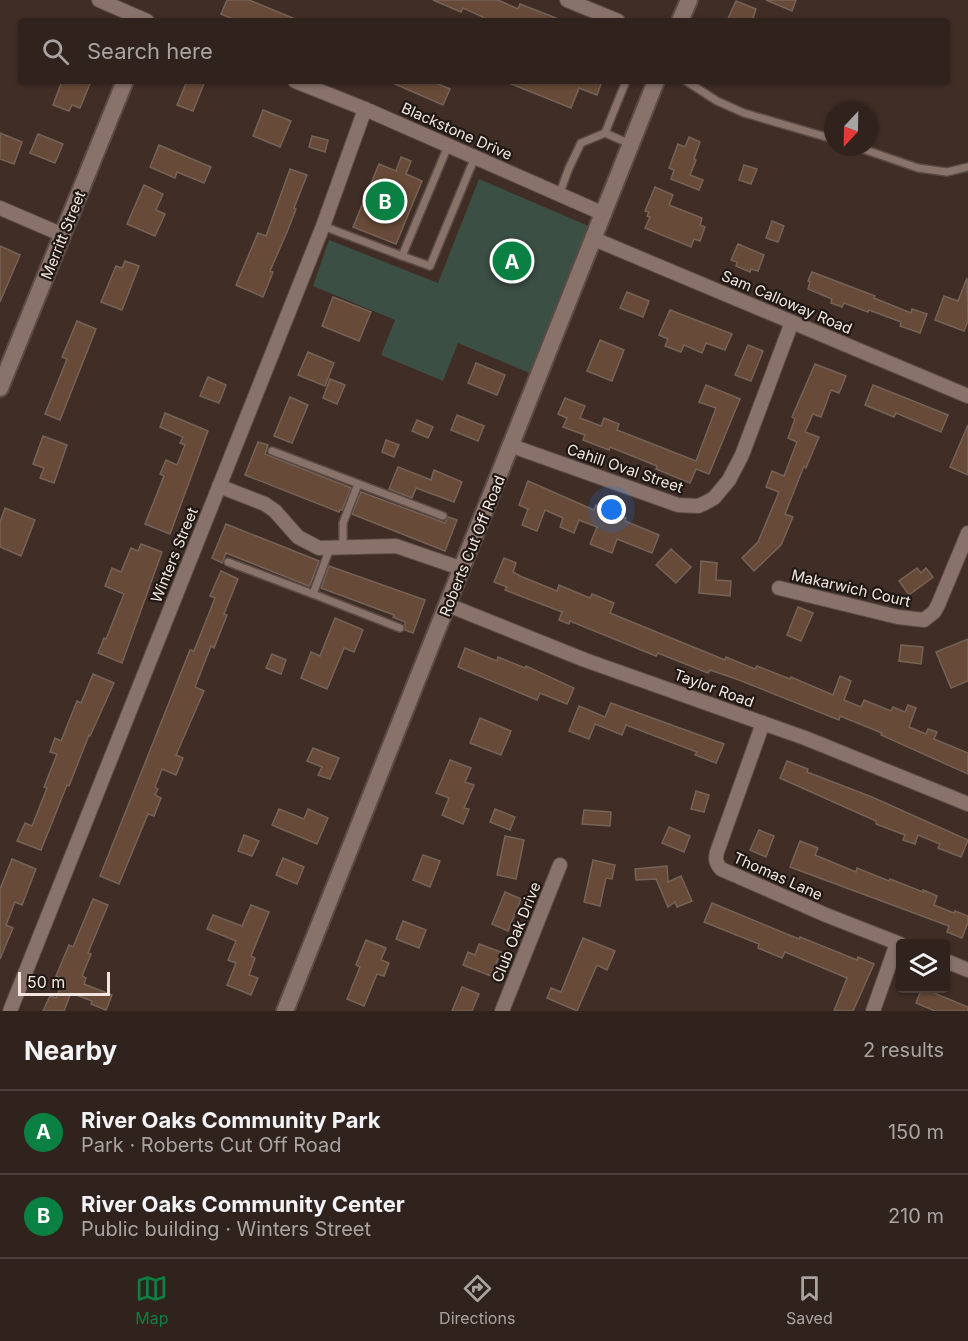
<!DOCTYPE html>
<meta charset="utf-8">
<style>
:root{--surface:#30221c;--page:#3c2f29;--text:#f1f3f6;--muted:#a8a4a3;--line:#4b3f3b;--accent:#0b8043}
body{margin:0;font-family:Inter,sans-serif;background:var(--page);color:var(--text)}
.controls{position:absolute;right:18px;bottom:18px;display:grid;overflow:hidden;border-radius:6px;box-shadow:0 2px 4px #0004}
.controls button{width:54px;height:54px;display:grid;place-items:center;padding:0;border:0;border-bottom:2px solid var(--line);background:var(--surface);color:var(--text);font:30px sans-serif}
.compass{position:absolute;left:824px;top:102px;width:54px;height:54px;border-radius:50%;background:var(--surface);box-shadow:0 2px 4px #0004;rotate:202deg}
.scale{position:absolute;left:18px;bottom:15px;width:92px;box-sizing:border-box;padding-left:6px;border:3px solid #f3e6e1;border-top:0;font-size:16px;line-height:21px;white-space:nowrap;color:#f3e6e1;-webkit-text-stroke:4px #201815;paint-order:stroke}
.you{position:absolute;left:612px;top:510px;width:21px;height:21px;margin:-15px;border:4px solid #fff;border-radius:50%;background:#1a73e8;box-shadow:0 0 0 9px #1a73e833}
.badge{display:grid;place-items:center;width:39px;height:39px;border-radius:50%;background:var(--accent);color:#fff;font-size:20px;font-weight:700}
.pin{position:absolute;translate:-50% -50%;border:3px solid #fff;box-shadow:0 2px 6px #0006}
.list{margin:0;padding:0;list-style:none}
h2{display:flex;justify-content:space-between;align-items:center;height:78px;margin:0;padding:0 24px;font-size:26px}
h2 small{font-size:20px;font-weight:400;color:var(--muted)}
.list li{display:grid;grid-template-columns:39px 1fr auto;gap:18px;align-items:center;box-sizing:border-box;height:84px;padding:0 24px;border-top:2px solid var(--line)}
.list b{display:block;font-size:22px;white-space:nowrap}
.list p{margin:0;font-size:20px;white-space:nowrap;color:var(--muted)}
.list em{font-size:20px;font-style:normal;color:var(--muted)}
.icon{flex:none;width:33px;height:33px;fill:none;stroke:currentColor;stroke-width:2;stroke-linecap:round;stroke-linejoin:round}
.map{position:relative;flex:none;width:968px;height:1011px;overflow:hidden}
.search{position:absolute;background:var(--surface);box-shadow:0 2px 4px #0004;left:18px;right:18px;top:18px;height:66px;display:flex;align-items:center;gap:15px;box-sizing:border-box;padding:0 21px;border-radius:6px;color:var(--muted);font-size:22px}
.sheet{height:246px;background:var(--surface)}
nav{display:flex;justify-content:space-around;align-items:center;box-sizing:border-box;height:84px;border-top:2px solid var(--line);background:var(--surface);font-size:16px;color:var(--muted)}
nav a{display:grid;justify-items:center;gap:3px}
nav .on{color:var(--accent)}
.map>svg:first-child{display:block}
.green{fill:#3c4f44}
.building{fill:#674a37;stroke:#766357;stroke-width:1.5}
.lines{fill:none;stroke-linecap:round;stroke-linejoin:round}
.service-casing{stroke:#5b4b46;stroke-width:10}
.minor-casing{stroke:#5b4b46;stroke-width:16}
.tertiary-casing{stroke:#5b4b46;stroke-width:20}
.service{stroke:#887269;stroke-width:7}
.minor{stroke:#887269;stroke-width:14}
.tertiary{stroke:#887269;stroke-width:16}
.labels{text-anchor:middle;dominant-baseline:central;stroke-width:4.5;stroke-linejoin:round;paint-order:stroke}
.street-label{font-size:15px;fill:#f3e6e1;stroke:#201815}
</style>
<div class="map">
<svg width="968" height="1011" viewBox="0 0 968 1011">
<rect width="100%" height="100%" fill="#402d26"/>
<path class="green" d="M479 179 591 227 532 374 458 343 443 381 381 355 395 320 313 286 329 240 438 283Z"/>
<g class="building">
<path d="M227 0H249L300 21H238L221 14Z"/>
<path d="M433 0H498L518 9 520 4 561 20 481 21 483 17 463 8 461 12Z"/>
<path d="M766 0H796L792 11Z"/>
<path d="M736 1 756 9 752 21H727Z"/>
<path d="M62 81H91L80 108 72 105 69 111 53 105Z"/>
<path d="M187 81H205L193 111 177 105Z"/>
<path d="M388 81H431L450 89 443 105Z"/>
<path d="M504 81H602L597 95 579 88 571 108Z"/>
<path d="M263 110 291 121 280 147 253 136Z"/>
<path d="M0 133 22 142 14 164 0 159Z"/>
<path d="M38 134 63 144 55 163 30 153Z"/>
<path d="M312 136 328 140 325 152 309 147Z"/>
<path d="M689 137 700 142 694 159 696 160 690 175 703 180 699 190 671 179 674 170 669 168 678 144 685 147Z"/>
<path d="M159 145 211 167 204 183 177 172 175 178 150 167Z"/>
<path d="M401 157 411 161 406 174 422 181 396 244 353 227 379 164 396 171Z"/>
<path d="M744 165 757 169 751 184 739 180Z"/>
<path d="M290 169 307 175 294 208 296 209 287 232 270 271 273 272 263 297 236 285 258 233 266 236Z"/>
<path d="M144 185 163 194 156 210 165 214 155 236 127 224Z"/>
<path d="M655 187 673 195 669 205 702 218 700 225 705 227 700 241 694 239 691 247 645 228 650 217 647 216 649 212 645 211Z"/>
<path d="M772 221 784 226 778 242 766 238Z"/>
<path d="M738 244 764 255 758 271 751 269 750 272 736 266 737 262 731 260Z"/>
<path d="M0 246 20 255 0 302Z"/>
<path d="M125 261 139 266 122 310 101 302 116 266 122 268Z"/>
<path d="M812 272 875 296 874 298 911 313 912 309 927 314 920 333 900 326 901 322 869 310 868 312 844 303 842 307 831 303 832 299 808 289 810 282 808 281Z"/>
<path d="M967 278 968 321 964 331 935 320 944 296 958 301Z"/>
<path d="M627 292 649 301 643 317 620 308Z"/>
<path d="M333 297 371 312 359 341 322 326Z"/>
<path d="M670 310 732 334 725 350 706 343 702 353 684 345 681 352 665 346 668 339 659 335Z"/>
<path d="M77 321 96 329 60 420 45 414 67 359 62 357Z"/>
<path d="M600 340 624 350 612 381 587 371Z"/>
<path d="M748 345 763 351 751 381 735 375Z"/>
<path d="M308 352 334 363 325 386 298 375Z"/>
<path d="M476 363 505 375 497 395 468 383Z"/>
<path d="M815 364 846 376 839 393 831 390 821 417 813 414 805 432 819 437 806 468 804 466 785 514 793 517 781 545 754 571 742 558 758 542 779 492 766 487 772 471 784 476 797 442 788 438 795 419 792 417Z"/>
<path d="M208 377 226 385 219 403 200 396Z"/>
<path d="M330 379 345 385 337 404 323 398Z"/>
<path d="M706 385 740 399 709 474 696 469 690 483 656 469 657 466 610 447 609 450 583 440 585 435 563 427 567 418 558 414 565 398 585 406 580 418 601 426 604 418 619 424 617 430 696 461 716 408 699 402Z"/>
<path d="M873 385 948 415 941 432 896 413 894 417 865 405Z"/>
<path d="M290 397 308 405 292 443 274 436Z"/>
<path d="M165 413 208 431 170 534 145 524 164 476 160 474 166 460 177 465 185 445 180 443 183 437 160 427Z"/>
<path d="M457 415 484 426 478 441 451 430Z"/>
<path d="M417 420 433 427 428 438 412 431Z"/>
<path d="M968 425V475L950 467Z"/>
<path d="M43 436 67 445 54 483 40 478 44 468 33 464Z"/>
<path d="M386 440 399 445 394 457 382 452Z"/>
<path d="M258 442 268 445 265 454 351 488 342 510H340L339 512 245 475Z"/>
<path d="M398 467 431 480 434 470 462 482 454 502 416 488 412 498 389 489Z"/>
<path d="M528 481 594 510 596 505 626 518 625 521 659 535 652 553 617 539 612 553 590 544 597 527 579 520 574 533 560 527 563 518 545 510 537 531 522 525 528 509 519 505Z"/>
<path d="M361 492 445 523 448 517 457 520 445 551 352 514Z"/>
<path d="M5 508 35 520 21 556 0 547V522Z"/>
<path d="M226 524 319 561 310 585 309 586 226 553 222 563 212 558Z"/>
<path d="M141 544 162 552 122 663 98 653 104 638 106 639 124 594 105 586 112 568 121 572 131 548 138 551Z"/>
<path d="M671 549 691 567 676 583 656 565Z"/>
<path d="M504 558 516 563 513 572 520 576 557 591 559 585 590 598 592 594 614 603 610 613 725 660 726 657 755 669 757 666 790 679 791 677 833 695 840 676 851 681 844 700 861 707 864 700 891 711 893 707 905 712 908 705 916 708 909 727 926 734 928 729 937 732 934 739 968 753V774L881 735 882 733 840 716 839 720 739 680 710 670 708 673 658 653 656 656 570 621 569 624 559 620 562 612 505 590 507 587 494 582Z"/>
<path d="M701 561 717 563 716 580 731 581 730 596 699 593Z"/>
<path d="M329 566 425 600 413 633 405 630V622L393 617 394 615 321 588Z"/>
<path d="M917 568 921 573 926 568 933 577 909 595 899 581Z"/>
<path d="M221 571 238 579 224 614 227 615 214 648 211 646 195 687 204 691 176 755 183 758 176 775 162 769 155 787 158 789 155 795 161 798 154 816 148 814 119 884 100 876 190 650 194 651 215 598 210 596Z"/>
<path d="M798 607 813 613 801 641 787 635Z"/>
<path d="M335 618 363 630 354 652 344 648 327 689 301 678 311 652 320 656Z"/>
<path d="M968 639V681L951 688 936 652Z"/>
<path d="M901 645 923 647 921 664 899 661Z"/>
<path d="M465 648 497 661 498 657 525 668 526 666 574 688 567 704 540 693 537 700 458 667Z"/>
<path d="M272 654 286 660 281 674 266 668Z"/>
<path d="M93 674 114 683 90 736 89 735 69 786 67 785 41 850 17 841 25 823 32 826 47 788 44 787 57 754 50 752 55 738 61 741 77 701 81 703Z"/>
<path d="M611 703 724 744 716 763 695 755 697 752 626 725 622 735 595 724 589 739 569 731 579 706 605 717Z"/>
<path d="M480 718 511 731 501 755 470 743Z"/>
<path d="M313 748 339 758 330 779 318 775 322 767 307 761Z"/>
<path d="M450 760 471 768 465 782 474 785 464 808 469 809 463 824 442 815 449 798 436 793Z"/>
<path d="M787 761 808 769 807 772 872 797 968 840 961 857 938 848 940 844 918 835 915 844 903 840 905 835 876 824V821L780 778Z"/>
<path d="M696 791 709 795 704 812 691 809Z"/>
<path d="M279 809 304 819 308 809 328 818 317 844 272 825Z"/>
<path d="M495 809 515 817 510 830 490 822Z"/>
<path d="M584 810 611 812 610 826 582 824Z"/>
<path d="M669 827 690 836 684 852 662 843Z"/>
<path d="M759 830 774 836 766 857 750 850Z"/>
<path d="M244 835 259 841 252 856 238 851Z"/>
<path d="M505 836 524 840 516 879 497 875Z"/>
<path d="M800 841 818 848 815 855 856 872 857 868 889 881 890 879 923 892V890L937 896 934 905 954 913 955 911 968 916V922L962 938 947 932 949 926 790 867Z"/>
<path d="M423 855 440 861 430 887 413 880Z"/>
<path d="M283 858 304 867 297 884 276 875Z"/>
<path d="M12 859 36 869 22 905 15 902 6 925 13 928 0 959V889Z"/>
<path d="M593 860 615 865 612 879 606 878 600 906 584 902Z"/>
<path d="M667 866 668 882 681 876 692 901 677 907 675 902 668 907 656 879 636 880 635 869Z"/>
<path d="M505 892 521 899 508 931 492 924Z"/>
<path d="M93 899 108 905 88 953 91 954 82 976 86 978 84 984 112 995 106 1010 91 1004 92 1001 71 993 64 1011H43L50 996 56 998 64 979 56 976 69 945 73 947Z"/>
<path d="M712 903 799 939 800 937 857 960 858 957 874 964 853 1011H834L847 978 785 952 782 958 758 948 759 944 704 922Z"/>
<path d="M251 905 269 912 251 956 255 958 249 975 258 978 251 995 227 985 236 963 228 960 236 941 207 929 213 915 242 926Z"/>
<path d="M403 921 426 930 419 948 396 939Z"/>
<path d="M583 938 615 951 607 970 597 965 577 1011 547 998 551 988 561 992Z"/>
<path d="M366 940 386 948 381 960 389 963 384 976 377 974 364 1006 347 999 360 967 356 965Z"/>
<path d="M479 944 501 952 491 976 463 965 468 952 475 955Z"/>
<path d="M462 987 479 994 472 1011H452Z"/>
<path d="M922 988 968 1007V1011H935L916 1003Z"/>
</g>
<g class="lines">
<g class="service-casing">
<g id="service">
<path d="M686 81 717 101 744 113 833 139"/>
<path d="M605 133 630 144"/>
<path d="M448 146 402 256 430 266 475 157"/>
<path d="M857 147 918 168 947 172 968 167"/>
<path d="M559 195 569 168 581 143 605 133 626 81"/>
<path d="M323 226 402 256"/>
<path d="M272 451 443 516"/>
<path d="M343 547V523L358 484"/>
<path d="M330 548 313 594 400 628"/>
<path d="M228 562 313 594"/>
</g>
</g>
<g class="minor-casing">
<g id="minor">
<path d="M99 0 147 21"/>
<path d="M567 0 618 21"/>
<path d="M295 81 365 109 604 214"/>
<path d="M0 208 63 235"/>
<path d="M594 239 968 396"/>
<path d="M512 446 678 505 698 506 705 503 714 498 729 480 742 455 792 322"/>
<path d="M219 486 265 504 275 511 298 537 319 548 396 546 463 569"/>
<path d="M779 588 898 617 924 620 934 612 938 605 968 533"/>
<path d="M448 605 585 660 805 738 968 804"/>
<path d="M763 723 717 852C715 859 716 863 721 869L826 915 900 944"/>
<path d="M946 961 968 970"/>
<path d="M10 1011 323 226 365 109"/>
<path d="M502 1011 560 865"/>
<path d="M873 1011 897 943"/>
</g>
</g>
<g class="tertiary-casing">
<g id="tertiary">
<path d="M680 21 689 0"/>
<path d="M0 388 125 81"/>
<path d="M285 1011 656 81"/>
</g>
</g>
<use href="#service" class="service"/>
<use href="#minor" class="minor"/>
<use href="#tertiary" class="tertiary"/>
</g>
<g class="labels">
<g class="street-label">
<text transform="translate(457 131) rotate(24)">Blackstone Drive</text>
<text transform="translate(63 235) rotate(-68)">Merritt Street</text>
<text transform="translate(787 302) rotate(23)">Sam Calloway Road</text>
<text transform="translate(625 468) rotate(19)">Cahill Oval Street</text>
<text transform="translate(472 546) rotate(-68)">Roberts Cut Off Road</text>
<text transform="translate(174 555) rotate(-68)">Winters Street</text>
<text transform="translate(851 588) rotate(13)">Makarwich Court</text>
<text transform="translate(714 688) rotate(20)">Taylor Road</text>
<text transform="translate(778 876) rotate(24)">Thomas Lane</text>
<text transform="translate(516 932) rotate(-68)">Club Oak Drive</text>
</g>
</g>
</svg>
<div class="controls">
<button><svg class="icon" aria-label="layers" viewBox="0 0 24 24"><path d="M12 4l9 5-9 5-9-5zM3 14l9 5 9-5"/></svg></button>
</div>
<svg class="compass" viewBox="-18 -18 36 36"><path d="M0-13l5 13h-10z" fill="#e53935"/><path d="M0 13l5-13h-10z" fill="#a8a4a3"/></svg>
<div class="scale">50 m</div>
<div class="you"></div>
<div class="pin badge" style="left:512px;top:261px">A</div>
<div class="pin badge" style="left:385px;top:201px">B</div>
<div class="search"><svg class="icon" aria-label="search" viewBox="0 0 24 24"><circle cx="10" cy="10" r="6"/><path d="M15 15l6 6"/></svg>Search here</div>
</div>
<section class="sheet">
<h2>Nearby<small>2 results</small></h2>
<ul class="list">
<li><span class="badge">A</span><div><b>River Oaks Community Park</b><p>Park · Roberts Cut Off Road</p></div><em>150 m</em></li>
<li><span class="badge">B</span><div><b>River Oaks Community Center</b><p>Public building · Winters Street</p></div><em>210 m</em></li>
</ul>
</section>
<nav>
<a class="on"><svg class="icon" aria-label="map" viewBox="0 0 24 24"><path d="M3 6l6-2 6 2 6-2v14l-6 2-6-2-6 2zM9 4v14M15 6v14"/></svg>Map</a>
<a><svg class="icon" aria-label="directions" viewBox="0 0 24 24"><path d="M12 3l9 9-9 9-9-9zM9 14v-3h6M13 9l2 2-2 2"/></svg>Directions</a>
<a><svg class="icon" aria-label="saved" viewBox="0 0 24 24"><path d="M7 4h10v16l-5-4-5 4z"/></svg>Saved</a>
</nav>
